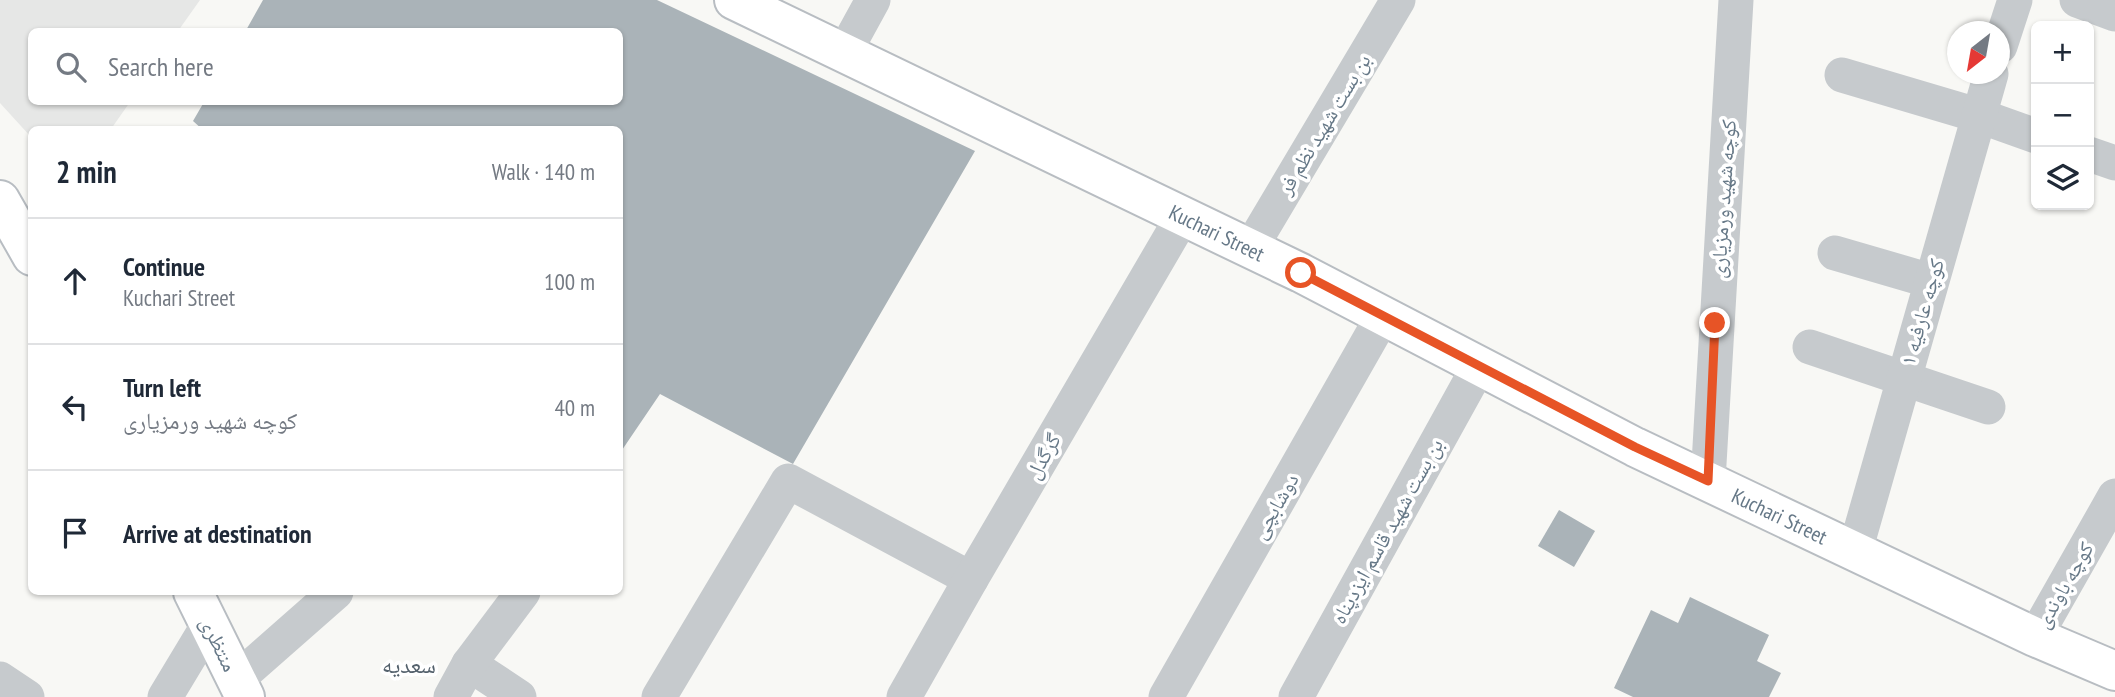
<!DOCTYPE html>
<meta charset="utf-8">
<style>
:root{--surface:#fff;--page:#f6f6f7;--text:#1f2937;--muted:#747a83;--line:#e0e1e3}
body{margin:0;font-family:"PT Sans Narrow","Noto Naskh Arabic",sans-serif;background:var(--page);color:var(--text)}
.controls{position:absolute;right:21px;top:21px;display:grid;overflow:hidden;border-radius:10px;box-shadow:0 2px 5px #0004}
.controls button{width:63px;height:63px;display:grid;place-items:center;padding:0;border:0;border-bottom:2px solid var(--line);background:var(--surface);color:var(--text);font:35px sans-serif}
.compass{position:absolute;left:1947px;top:21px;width:63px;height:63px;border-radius:50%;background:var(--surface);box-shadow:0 2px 5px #0004;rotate:211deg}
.stop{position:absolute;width:21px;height:21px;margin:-16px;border:5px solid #e75426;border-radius:50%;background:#fff}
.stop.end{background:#e75426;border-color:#fff;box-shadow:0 2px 7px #0008}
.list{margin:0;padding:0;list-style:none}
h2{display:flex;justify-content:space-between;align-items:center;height:91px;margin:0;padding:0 28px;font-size:30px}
h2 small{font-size:23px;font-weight:400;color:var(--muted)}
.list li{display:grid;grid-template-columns:46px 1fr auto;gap:21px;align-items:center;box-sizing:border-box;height:126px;padding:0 28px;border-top:2px solid var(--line)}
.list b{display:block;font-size:26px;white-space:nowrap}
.list p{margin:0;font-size:23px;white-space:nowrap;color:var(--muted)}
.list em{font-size:23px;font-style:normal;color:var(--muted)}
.icon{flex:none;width:38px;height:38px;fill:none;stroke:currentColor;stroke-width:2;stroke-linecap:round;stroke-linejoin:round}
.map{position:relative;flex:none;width:2115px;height:697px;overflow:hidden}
.search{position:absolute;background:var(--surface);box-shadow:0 2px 5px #0004;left:28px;top:28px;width:595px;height:77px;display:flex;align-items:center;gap:18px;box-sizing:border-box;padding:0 24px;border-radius:10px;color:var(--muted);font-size:26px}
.panel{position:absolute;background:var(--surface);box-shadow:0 2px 5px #0004;left:28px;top:126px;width:595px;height:469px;border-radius:10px}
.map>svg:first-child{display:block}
.built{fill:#e6e7e6}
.building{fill:#aab3b8}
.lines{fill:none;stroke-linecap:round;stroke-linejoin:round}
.secondary-casing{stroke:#b8bdc2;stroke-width:42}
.street{stroke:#c6cacd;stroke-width:35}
.secondary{stroke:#fff;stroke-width:38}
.route{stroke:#e75426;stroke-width:9}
.labels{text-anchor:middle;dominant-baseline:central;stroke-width:7;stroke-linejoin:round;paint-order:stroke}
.street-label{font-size:21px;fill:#667887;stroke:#fff}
.neighbourhood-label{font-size:23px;fill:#54616c;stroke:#fff}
</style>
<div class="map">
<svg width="2115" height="697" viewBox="0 0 2115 697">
<rect width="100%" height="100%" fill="#f8f8f5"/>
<path class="built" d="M0 0H200L178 31 32 32V102H130L111 129 32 130 31 137 0 103Z"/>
<g class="building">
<path d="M263 0H657L975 151 793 464 660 394 620 453V130H203L193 121 204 102H620V32H245Z"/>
<path d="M1559 510 1595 531 1574 567 1538 546Z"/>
<path d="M1690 597 1769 635 1757 661 1781 673 1769 697H1633L1614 688 1651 610 1678 623Z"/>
</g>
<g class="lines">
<g class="secondary-casing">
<g id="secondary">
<path id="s1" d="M734 0 1301 273 1635 447 2035 637 2115 671"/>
<path d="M0 200 32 256"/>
<path d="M193 592 245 697"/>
</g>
</g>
<g class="street">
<path d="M2077 0 2115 14"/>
<path d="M2000 46 2015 0"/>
<path d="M844 53 873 0"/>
<path d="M1842 75 1977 115 2036 136"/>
<path d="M2089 154 2115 163"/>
<path d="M1250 249 1398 0"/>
<path d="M1835 253 1931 281"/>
<path d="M1810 347 1988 407"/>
<path d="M1708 481 1736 0"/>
<path d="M1855 551 1991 74"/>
<path d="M2035 637 2115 496"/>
<path d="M469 664 519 697"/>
<path d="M0 679 27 697"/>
<path d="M236 680 336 592"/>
<path d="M165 697 209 624"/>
<path d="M451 697 469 664 523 592"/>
<path d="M659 697 788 481 971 579"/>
<path d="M904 697 971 579 1183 216"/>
<path d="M1166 697 1383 316"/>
<path d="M1296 697 1479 366"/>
</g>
<use href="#secondary" class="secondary"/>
</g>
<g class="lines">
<path class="route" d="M1301 273 1635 447 1708 481 1715 323"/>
</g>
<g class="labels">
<g class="street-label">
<text transform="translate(1324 124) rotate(-59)">بن بست شهید نظم فر</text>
<text transform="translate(1723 199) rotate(-86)">کوچه شهید ورمزیاری</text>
<text stroke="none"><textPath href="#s1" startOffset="536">Kuchari Street</textPath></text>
<text transform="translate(1922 312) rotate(-74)">کوچه عارفیه ۱</text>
<text transform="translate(1043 456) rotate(-60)">گرگدل</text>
<text transform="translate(1275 506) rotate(-60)">دوشابچی</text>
<text stroke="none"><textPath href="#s1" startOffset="1166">Kuchari Street</textPath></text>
<text transform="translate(1387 531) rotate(-61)">بن بست شهید قاسم ایزدپناه</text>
<text transform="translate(2064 585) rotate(-60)">کوچه باوندی</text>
<text transform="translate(219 644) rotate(64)">منتظری</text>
</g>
<g class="neighbourhood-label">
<text x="409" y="664">سعدیه</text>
</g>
</g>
</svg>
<div class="controls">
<button>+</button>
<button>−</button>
<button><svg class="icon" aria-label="layers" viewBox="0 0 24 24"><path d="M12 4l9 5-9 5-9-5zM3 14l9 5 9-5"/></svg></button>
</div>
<svg class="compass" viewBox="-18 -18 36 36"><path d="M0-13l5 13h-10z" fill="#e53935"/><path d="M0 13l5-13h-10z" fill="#747a83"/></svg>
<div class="stop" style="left:1301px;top:273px"></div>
<div class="stop end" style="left:1715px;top:323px"></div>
<div class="search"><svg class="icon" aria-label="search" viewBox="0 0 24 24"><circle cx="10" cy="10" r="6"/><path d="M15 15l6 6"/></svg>Search here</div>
<section class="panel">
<h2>2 min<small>Walk · 140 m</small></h2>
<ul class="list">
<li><svg class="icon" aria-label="ahead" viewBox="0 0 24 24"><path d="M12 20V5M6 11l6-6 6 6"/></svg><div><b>Continue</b><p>Kuchari Street</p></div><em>100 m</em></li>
<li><svg class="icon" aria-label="left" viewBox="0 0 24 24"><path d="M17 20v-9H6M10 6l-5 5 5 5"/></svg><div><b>Turn left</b><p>کوچه شهید ورمزیاری</p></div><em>40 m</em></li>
<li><svg class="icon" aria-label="arrive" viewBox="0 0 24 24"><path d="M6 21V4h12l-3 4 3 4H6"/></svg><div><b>Arrive at destination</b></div></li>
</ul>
</section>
</div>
